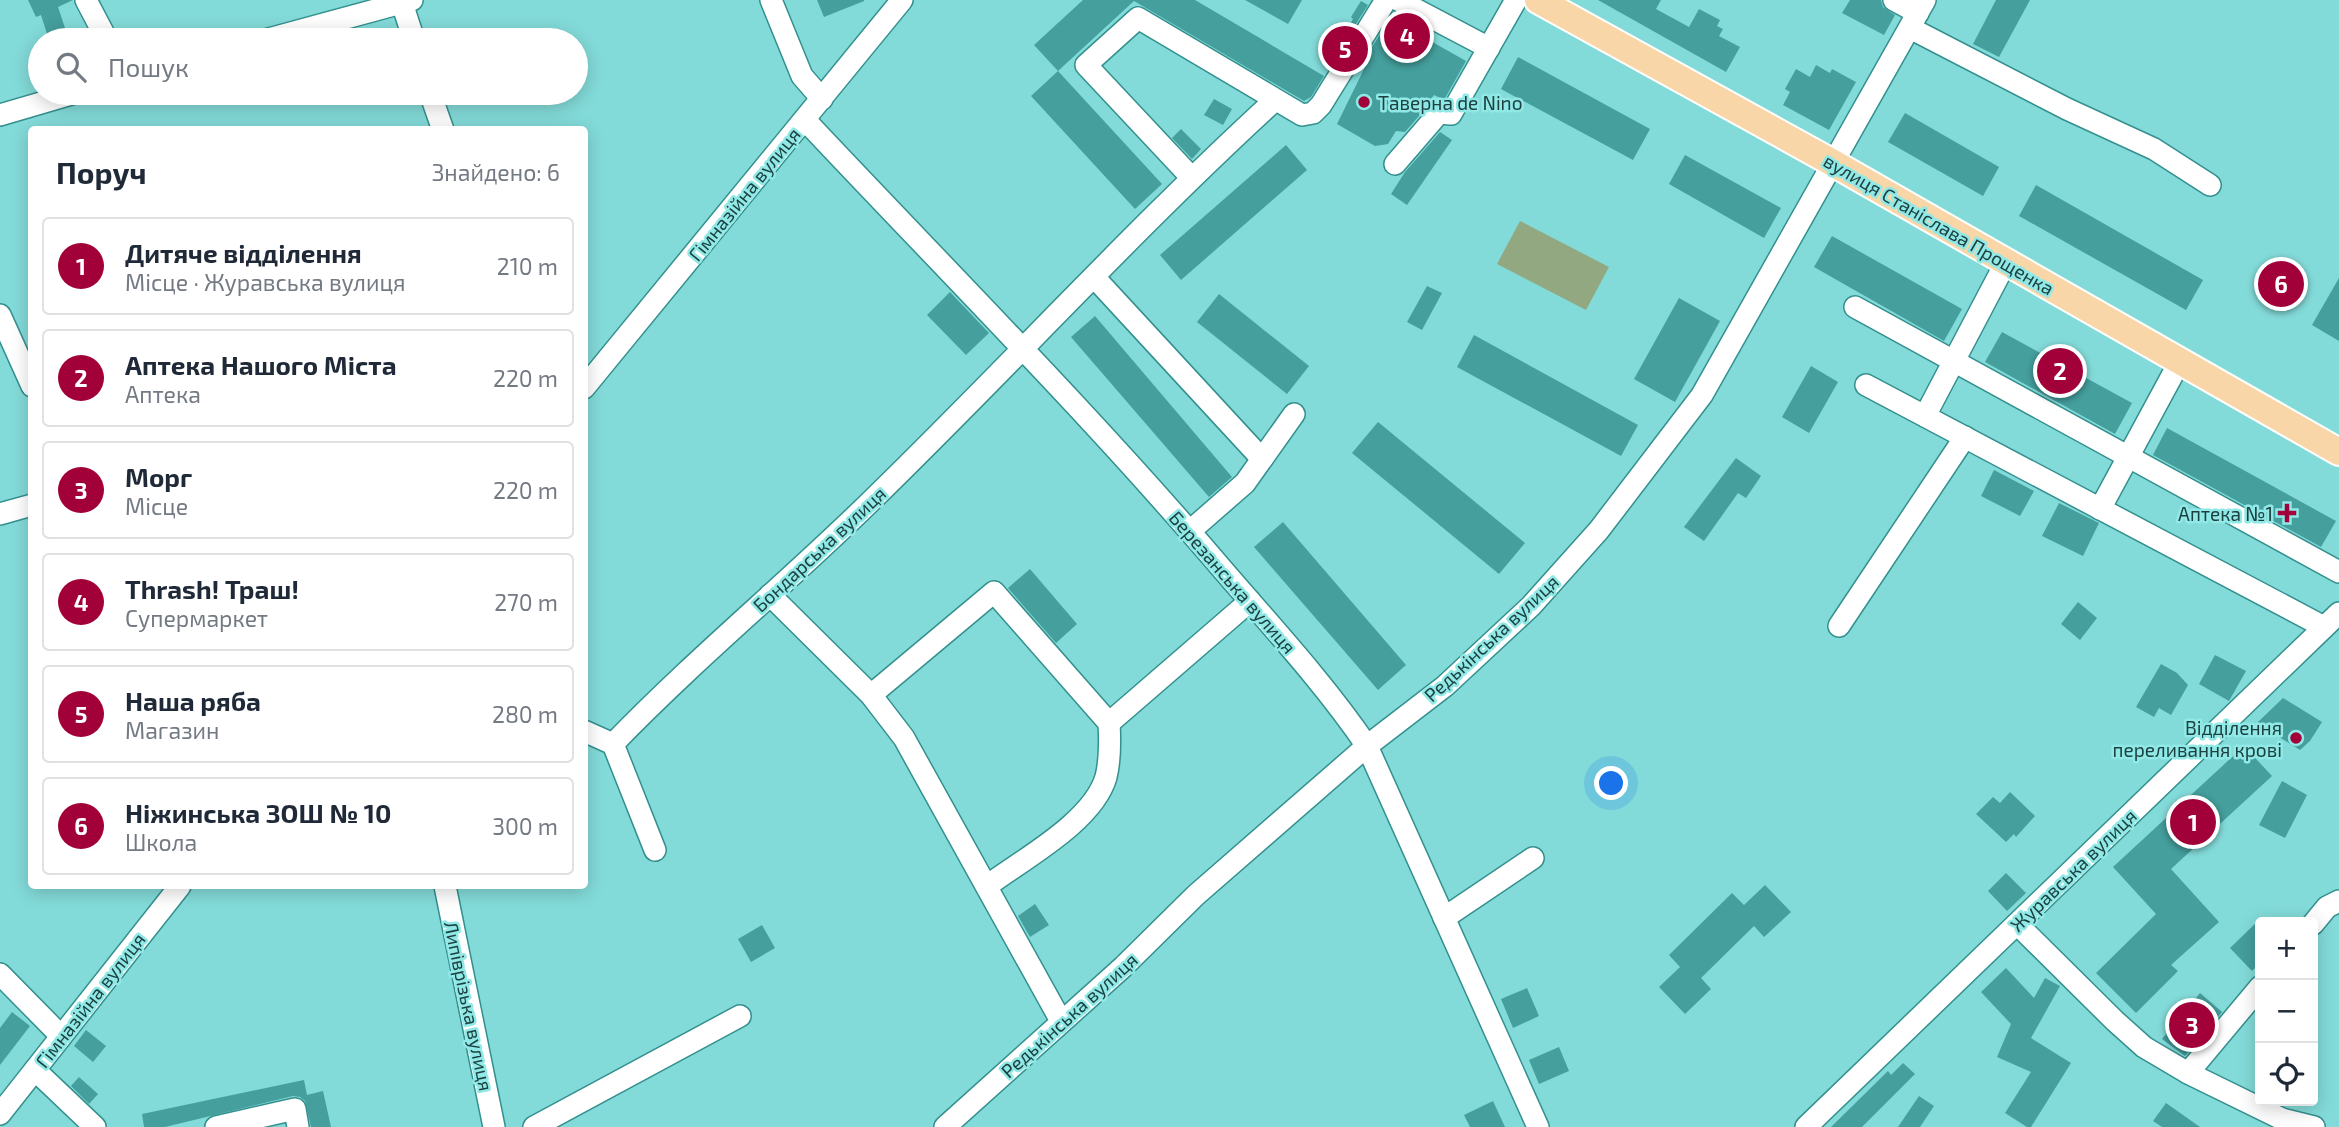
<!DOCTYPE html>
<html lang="uk">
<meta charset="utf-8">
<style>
:root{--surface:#fff;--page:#f2f2f3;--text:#1f2937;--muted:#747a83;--line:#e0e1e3;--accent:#a10138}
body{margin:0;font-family:"Exo 2",sans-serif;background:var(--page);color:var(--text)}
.controls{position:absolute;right:21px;bottom:21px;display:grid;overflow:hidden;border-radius:7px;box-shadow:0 4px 18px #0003}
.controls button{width:63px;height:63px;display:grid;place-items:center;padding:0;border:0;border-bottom:2px solid var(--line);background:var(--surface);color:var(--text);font:35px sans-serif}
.you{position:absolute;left:1612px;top:784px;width:24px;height:24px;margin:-18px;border:5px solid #fff;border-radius:50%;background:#1a73e8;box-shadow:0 0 0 10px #1a73e833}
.badge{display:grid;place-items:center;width:46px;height:46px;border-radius:50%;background:var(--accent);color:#fff;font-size:23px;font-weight:700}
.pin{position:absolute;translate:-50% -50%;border:4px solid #fff;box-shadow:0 2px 7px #0006}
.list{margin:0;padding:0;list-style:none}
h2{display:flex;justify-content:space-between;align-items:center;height:91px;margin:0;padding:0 28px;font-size:30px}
h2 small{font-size:23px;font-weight:400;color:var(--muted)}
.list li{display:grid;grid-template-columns:46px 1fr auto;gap:21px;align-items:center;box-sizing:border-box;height:98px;margin:0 14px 14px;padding:0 14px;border:2px solid var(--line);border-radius:7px}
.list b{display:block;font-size:26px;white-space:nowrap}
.list p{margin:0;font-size:23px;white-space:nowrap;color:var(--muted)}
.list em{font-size:23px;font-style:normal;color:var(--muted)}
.icon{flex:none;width:38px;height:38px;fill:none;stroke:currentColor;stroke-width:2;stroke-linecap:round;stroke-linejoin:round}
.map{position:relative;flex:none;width:2339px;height:1127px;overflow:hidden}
.search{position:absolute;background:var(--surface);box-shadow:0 4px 18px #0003;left:28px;top:28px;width:560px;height:77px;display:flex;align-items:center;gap:18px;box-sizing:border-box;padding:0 24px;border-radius:38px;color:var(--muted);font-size:26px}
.panel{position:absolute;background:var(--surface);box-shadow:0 4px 18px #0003;left:28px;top:126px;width:560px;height:763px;border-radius:7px}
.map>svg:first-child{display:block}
.green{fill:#91a881}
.building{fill:#449f9d}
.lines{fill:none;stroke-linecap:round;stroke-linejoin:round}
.minor-casing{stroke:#33908e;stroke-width:24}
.major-casing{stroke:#fff;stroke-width:30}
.minor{stroke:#fff;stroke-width:21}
.major{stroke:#f8d6a8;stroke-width:26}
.poi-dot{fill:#a10138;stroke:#90e9e6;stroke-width:2.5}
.labels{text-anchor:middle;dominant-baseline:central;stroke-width:5;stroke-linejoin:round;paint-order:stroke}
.poi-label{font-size:19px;fill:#1c4140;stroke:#90e9e6;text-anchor:end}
.street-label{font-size:19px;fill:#1c4140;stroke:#90e9e6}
</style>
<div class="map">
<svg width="2339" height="1127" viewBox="0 0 2339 1127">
<rect width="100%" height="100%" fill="#83dbd9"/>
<path class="green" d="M1520 221 1609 267 1586 310 1497 264Z"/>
<g class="building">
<path d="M28 0H73L58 7 69 40H49L41 15 36 17Z"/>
<path d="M817 0H864V1L824 17Z"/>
<path d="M1083 0H1195L1324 76 1311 97 1304 101 1134 1 1058 71 1034 45Z"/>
<path d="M1245 0H1302L1288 24Z"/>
<path d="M1598 0H1661L1656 9 1689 27 1699 9 1720 20 1717 26 1723 29 1719 36 1740 47 1726 72Z"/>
<path d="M1850 0H1881L1883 7 1895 15 1884 35 1842 13Z"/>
<path d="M1996 0H2030L1999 57 1973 44Z"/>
<path d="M1361 1 1368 5 1338 52 1345 38 1343 37 1353 19 1351 17Z"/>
<path d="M1390 18 1466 61 1444 100 1434 95 1425 109 1405 132 1396 131 1388 144 1375 146 1337 124 1365 67 1361 65Z"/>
<path d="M1518 57 1650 129 1633 160 1501 89Z"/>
<path d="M1816 65 1830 73 1832 69 1856 82 1829 130 1783 105 1790 92 1785 89 1796 69 1810 77Z"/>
<path d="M1058 71 1162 184 1135 209 1031 96Z"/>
<path d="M1214 99 1232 109 1223 125 1204 115Z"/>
<path d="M1905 113 1999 167 1983 196 1888 142Z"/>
<path d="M1181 129 1201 149 1192 159 1172 138Z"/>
<path d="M1440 132 1452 140 1407 205 1391 194 1405 172Z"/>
<path d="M1286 145 1307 170 1181 280 1160 255Z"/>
<path d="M1685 155 1781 208 1764 238 1669 184Z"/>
<path d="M2036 185 2203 280 2186 310 2019 216Z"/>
<path d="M1832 236 1962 309 1944 341 1814 267Z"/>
<path d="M2339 278V341L2312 325Z"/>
<path d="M1427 286 1442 293 1422 330 1407 322Z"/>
<path d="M950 292 989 333 966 355 927 315Z"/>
<path d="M1219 294 1309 366 1287 394 1197 322Z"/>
<path d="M1679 298 1720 321 1675 402 1634 379Z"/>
<path d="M1095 316 1232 477 1209 497 1071 337Z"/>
<path d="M2002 332 2132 403 2115 434 1985 362Z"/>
<path d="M1474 335 1638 425 1621 456 1457 367Z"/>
<path d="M1811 366 1838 382 1809 433 1782 417Z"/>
<path d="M1378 422 1525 543 1499 574 1352 453Z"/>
<path d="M2167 428 2336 521 2321 547 2153 455Z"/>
<path d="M1736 458 1761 476 1746 498 1738 493 1704 541 1684 527Z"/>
<path d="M1994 470 2034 491 2020 516 1981 496Z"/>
<path d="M2059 503 2099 523 2083 556 2042 536Z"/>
<path d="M1283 522 1406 665 1378 690 1254 547Z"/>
<path d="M1030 569 1077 624 1056 643 1008 588Z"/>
<path d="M2078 602 2097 618 2080 640 2061 624Z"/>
<path d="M2215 655 2246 671 2229 701 2199 684Z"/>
<path d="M2161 664 2177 673 2188 685 2171 715 2159 708 2154 717 2136 707Z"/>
<path d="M2283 698 2322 722 2310 741 2300 750 2257 723Z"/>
<path d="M2244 746 2272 776 2171 869 2219 922 2171 965 2178 971 2136 1013 2096 973 2156 914 2113 867Z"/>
<path d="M2282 781 2307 795 2285 838 2259 825Z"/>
<path d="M2010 792 2035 816 2016 837 2014 834 2006 842 1976 814 1993 797 2000 803Z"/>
<path d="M2006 873 2026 893 2007 911 1988 891Z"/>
<path d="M1765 885 1791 912 1764 937 1754 926 1701 978 1711 989 1685 1014 1659 987 1680 967 1669 955 1732 893 1744 905Z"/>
<path d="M1035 904 1049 925 1030 937 1018 916Z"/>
<path d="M2260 919V963L2252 971 2230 948Z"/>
<path d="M762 925 775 948 751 962 738 939Z"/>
<path d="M2006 968 2034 998 2045 978 2060 986 2031 1038 2071 1063 2031 1127H2027L2005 1113 2031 1072 1997 1057 2011 1024 1981 992Z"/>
<path d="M1527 988 1539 1016 1513 1028 1501 999Z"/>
<path d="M2200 993 2222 1012 2185 1056 2162 1039Z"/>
<path d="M12 1012 30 1026 0 1065V1028Z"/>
<path d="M86 1030 106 1046 93 1062 74 1046Z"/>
<path d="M1559 1047 1569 1071 1539 1084 1529 1060Z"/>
<path d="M1903 1063 1915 1074 1862 1127H1831L1888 1071 1891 1075Z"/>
<path d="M79 1077 98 1094 89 1104 71 1086Z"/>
<path d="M304 1080 307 1095 323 1091 331 1127H311L305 1101 300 1097 293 1096 165 1127H144L142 1114Z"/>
<path d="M1919 1096 1934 1106 1920 1127H1898Z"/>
<path d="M1493 1101 1505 1127H1470L1464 1115Z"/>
<path d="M2166 1103 2200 1127H2162L2153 1121Z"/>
</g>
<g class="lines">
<g class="minor-casing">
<g id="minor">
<path d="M86 0 107 40"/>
<path d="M401 0 414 40"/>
<path d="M771 0 802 76 822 99"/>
<path d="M1398 0 1489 48"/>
<path d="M1894 0 1918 13"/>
<path d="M1910 28 2067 109 2154 149 2210 185"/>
<path d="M265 40 412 0"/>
<path d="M430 93 443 130"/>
<path d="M0 115 75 93"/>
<path d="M805 120C945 269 1090 414 1223 570 1272 627 1324 683 1367 746L1538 1127"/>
<path d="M1395 164 1439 113 1451 114 1516 0"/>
<path d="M1191 177 1086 65 1138 18 1302 115 1313 113 1321 105 1386 0"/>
<path d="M1094 277 1262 459"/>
<path d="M1855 307 2339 572"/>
<path d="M0 315 32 386"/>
<path d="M1866 385 2324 627"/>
<path d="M584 388 902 0"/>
<path d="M1925 416 2006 262"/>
<path d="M2100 509 2180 361"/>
<path d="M0 514 32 505"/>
<path d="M1190 531 1245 483 1294 414"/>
<path d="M770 595 871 695 904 738 1061 1021"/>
<path d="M1839 626 1965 437"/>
<path d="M871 695 994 592 1109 723C1110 740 1110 761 1106 777 1093 822 1023 859 987 886"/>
<path d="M1109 723 1250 601"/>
<path d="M584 731 613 744 655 850"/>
<path d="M613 744C694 660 784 586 868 504 1005 371 1134 229 1275 100"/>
<path d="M445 886 494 1127"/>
<path d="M1444 918 1533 858"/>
<path d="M2017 924 2115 1021 2144 1047 2188 1073 2282 1119 2314 1127"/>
<path d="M2313 924 2327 907 2339 901"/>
<path d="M0 974 61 1036"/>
<path d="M35 1070 95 1127"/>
<path d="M2188 1073 2260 987"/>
<path d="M0 1114 180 886"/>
<path d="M216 1127 295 1109 298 1127"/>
<path d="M534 1127 740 1016"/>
<path d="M945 1127 1123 967 1196 895 1367 746 1445 686 1531 606 1599 530 1702 395 1925 0"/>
<path d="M1806 1127 2339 613"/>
</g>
</g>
<g class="major-casing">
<path id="major" d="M1538 0 1833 163 2339 452"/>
</g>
<use href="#minor" class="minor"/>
<use href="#major" class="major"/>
</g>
<g class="poi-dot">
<circle cx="1364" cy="102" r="7"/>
<path d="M2283.5 502.5h7v7h7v7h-7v7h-7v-7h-7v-7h7z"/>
<circle cx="2296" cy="738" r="7"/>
</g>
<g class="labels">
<g class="poi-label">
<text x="1378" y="102" text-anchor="start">Таверна de Nino</text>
<text x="2273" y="513">Аптека №1</text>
<text x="2282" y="727">Відділення<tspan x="2282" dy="22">переливання крові</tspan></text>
</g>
<g class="street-label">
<text transform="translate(744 194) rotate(-51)">Гімназійна вулиця</text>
<text transform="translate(1939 224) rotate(30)">вулиця Станіслава Прощенка</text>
<text transform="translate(819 549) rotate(-43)">Бондарська вулиця</text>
<text transform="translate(1233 582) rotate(49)">Березанська вулиця</text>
<text transform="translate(1491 638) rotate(-43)">Редькінська вулиця</text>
<text transform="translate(2073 870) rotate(-44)">Журавська вулиця</text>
<text transform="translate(90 1000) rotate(-52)">Гімназійна вулиця</text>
<text transform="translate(469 1006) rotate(78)">Липіврізька вулиця</text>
<text transform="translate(1069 1015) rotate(-42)">Редькінська вулиця</text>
</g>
</g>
</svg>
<div class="controls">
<button>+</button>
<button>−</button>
<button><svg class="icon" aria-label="locate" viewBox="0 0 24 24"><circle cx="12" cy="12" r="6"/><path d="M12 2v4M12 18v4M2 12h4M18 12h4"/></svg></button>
</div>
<div class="you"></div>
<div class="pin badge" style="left:2193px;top:822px">1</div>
<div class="pin badge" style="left:2060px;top:371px">2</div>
<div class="pin badge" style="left:2192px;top:1025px">3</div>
<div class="pin badge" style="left:1407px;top:36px">4</div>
<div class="pin badge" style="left:1345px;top:49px">5</div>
<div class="pin badge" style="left:2281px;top:284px">6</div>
<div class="search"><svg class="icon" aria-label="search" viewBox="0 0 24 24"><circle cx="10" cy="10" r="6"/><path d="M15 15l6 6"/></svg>Пошук</div>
<section class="panel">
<h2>Поруч<small>Знайдено: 6</small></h2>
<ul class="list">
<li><span class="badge">1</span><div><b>Дитяче відділення</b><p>Місце · Журавська вулиця</p></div><em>210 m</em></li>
<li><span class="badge">2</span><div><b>Аптека Нашого Міста</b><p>Аптека</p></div><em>220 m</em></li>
<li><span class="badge">3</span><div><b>Морг</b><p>Місце</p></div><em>220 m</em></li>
<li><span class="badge">4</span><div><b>Thrash! Траш!</b><p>Супермаркет</p></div><em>270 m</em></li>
<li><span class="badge">5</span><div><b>Наша ряба</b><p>Магазин</p></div><em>280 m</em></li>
<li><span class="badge">6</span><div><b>Ніжинська ЗОШ № 10</b><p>Школа</p></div><em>300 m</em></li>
</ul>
</section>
</div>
